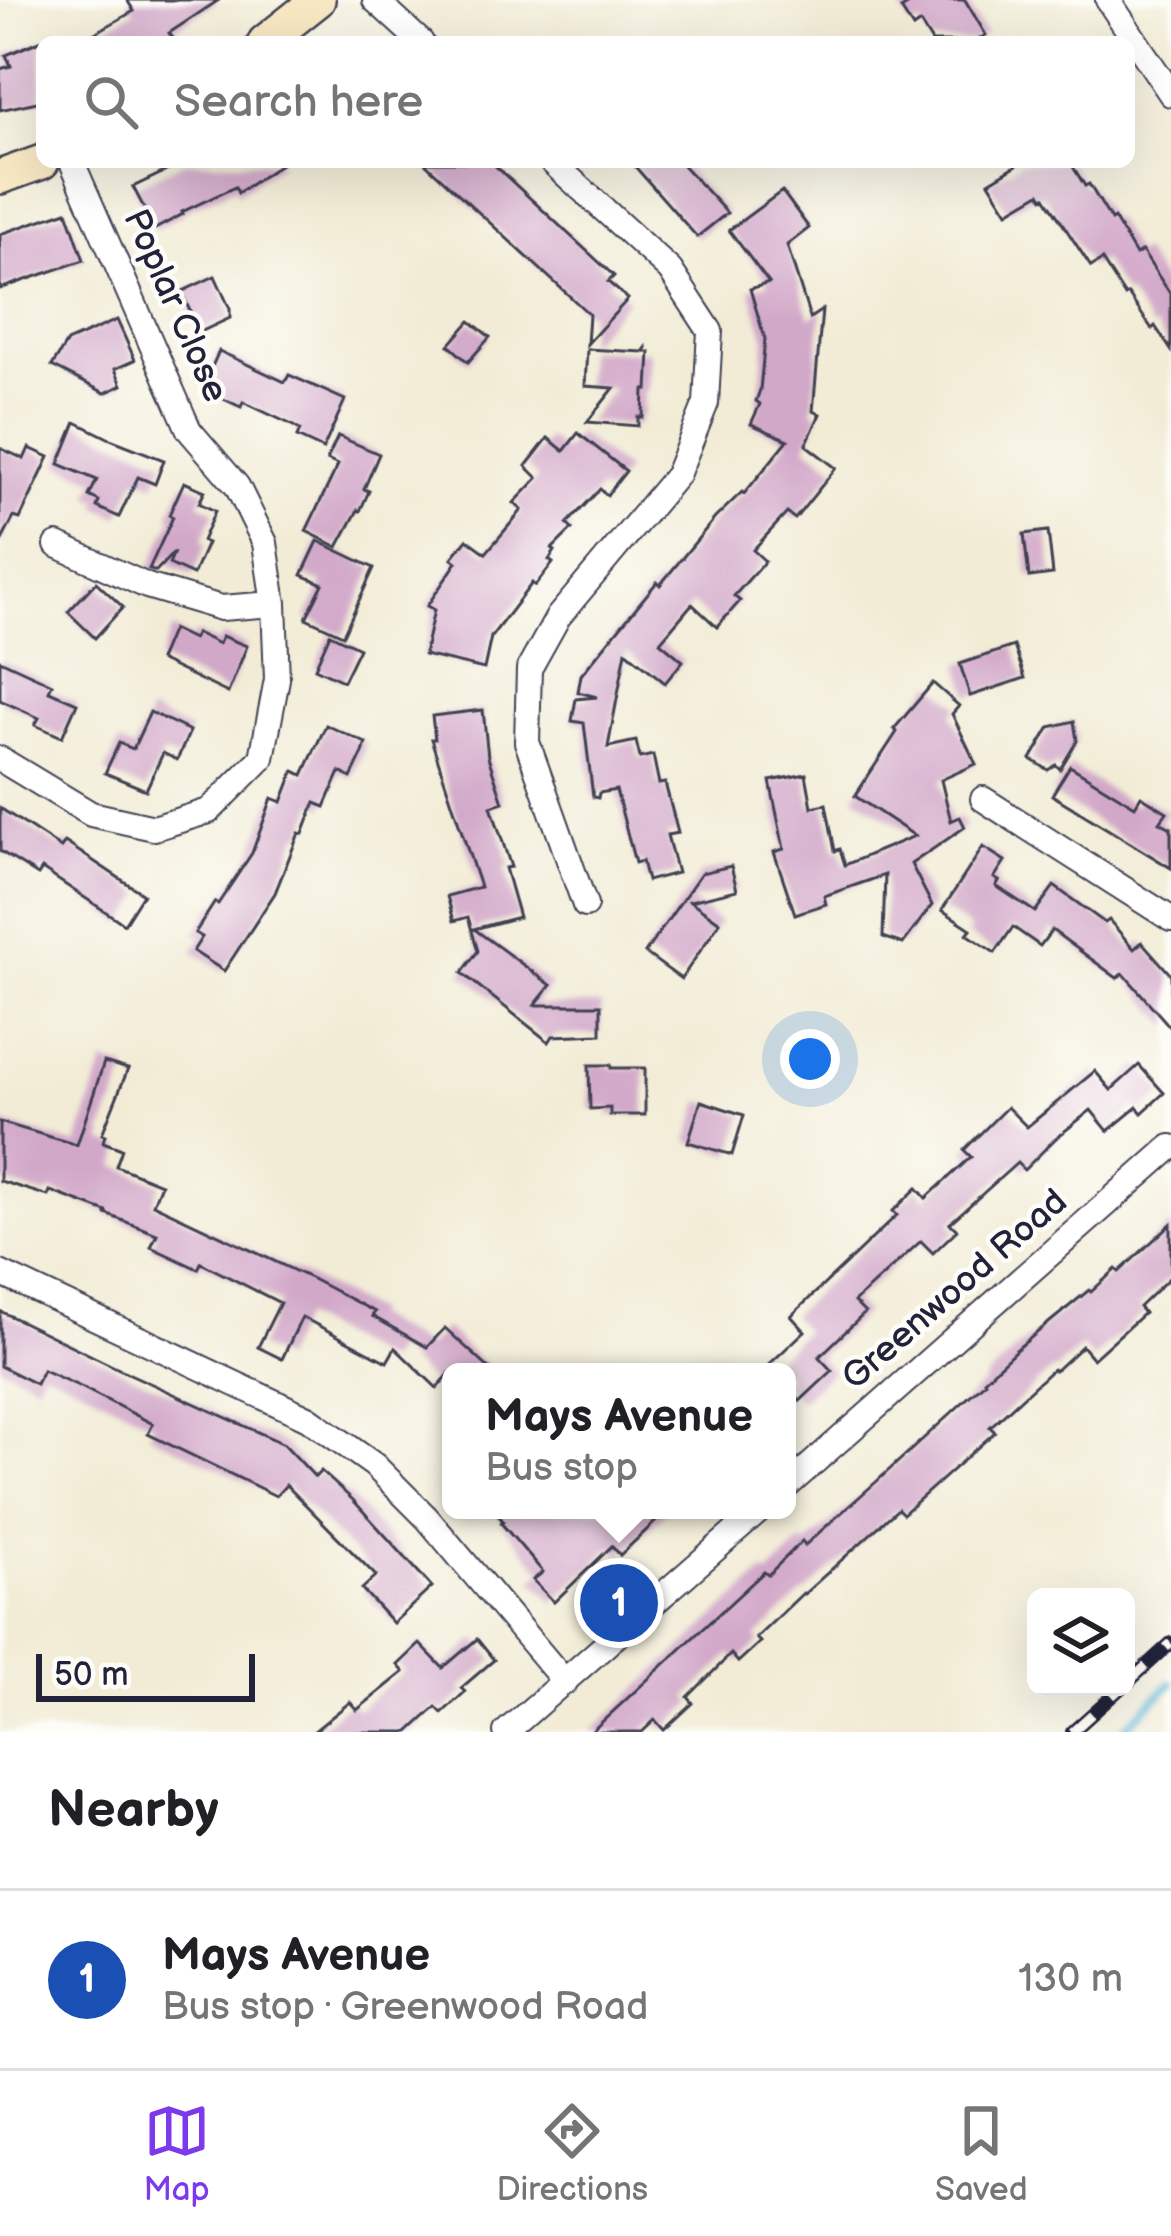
<!DOCTYPE html>
<meta charset="utf-8">
<style>
:root{--surface:#fff;--page:#f6f6f6;--text:#202124;--muted:#757577;--line:#e0e0e0;--accent:#7c3aed}
body{margin:0;font-family:"Balsamiq Sans",sans-serif;background:var(--page);color:var(--text)}
.controls{position:absolute;right:36px;bottom:36px;display:grid;overflow:hidden;border-radius:18px;box-shadow:0 12px 48px #0002}
.controls button{width:108px;height:108px;display:grid;place-items:center;padding:0;border:0;border-bottom:3px solid var(--line);background:var(--surface);color:var(--text);font:60px sans-serif}
.scale{position:absolute;left:36px;bottom:30px;width:219px;box-sizing:border-box;padding-left:12px;border:6px solid #22223b;border-top:0;font-size:33px;line-height:42px;white-space:nowrap;color:#22223b;-webkit-text-stroke:9px #fdfcf7;paint-order:stroke}
.you{position:absolute;left:810px;top:1059px;width:42px;height:42px;margin:-30px;border:9px solid #fff;border-radius:50%;background:#1a73e8;box-shadow:0 0 0 18px #1a73e833}
.badge{display:grid;place-items:center;width:78px;height:78px;border-radius:50%;background:var(--accent);color:#fff;font-size:39px;font-weight:700}
.pin{position:absolute;translate:-50% -50%;border:6px solid #fff;box-shadow:0 3px 12px #0006}
.popup{position:absolute;left:442px;top:1363px;width:354px;height:156px;box-sizing:border-box;display:grid;place-content:center;border-radius:18px;background:var(--surface);filter:drop-shadow(0 3px 9px #0005);font-size:39px;white-space:nowrap;color:var(--muted)}
.popup b{font-size:45px;color:var(--text)}
.popup::after{content:'';position:absolute;left:50%;top:100%;margin-left:-24px;border:24px solid transparent;border-top-color:var(--surface)}
.list{margin:0;padding:0;list-style:none}
h2{display:flex;justify-content:space-between;align-items:center;height:156px;margin:0;padding:0 48px;font-size:51px}
h2 small{font-size:39px;font-weight:400;color:var(--muted)}
.list li{display:grid;grid-template-columns:78px 1fr auto;gap:36px;align-items:center;box-sizing:border-box;height:180px;padding:0 48px;border-top:3px solid var(--line)}
.list b{display:block;font-size:45px;white-space:nowrap}
.list p{margin:0;font-size:39px;white-space:nowrap;color:var(--muted)}
.list em{font-size:39px;font-style:normal;color:var(--muted)}
.icon{flex:none;width:66px;height:66px;fill:none;stroke:currentColor;stroke-width:2;stroke-linecap:round;stroke-linejoin:round}
.map{position:relative;flex:none;width:1171px;height:1732px;overflow:hidden}
.search{position:absolute;background:var(--surface);box-shadow:0 12px 48px #0002;left:36px;right:36px;top:36px;height:132px;display:flex;align-items:center;gap:30px;box-sizing:border-box;padding:0 42px;border-radius:18px;color:var(--muted);font-size:45px}
.sheet{height:336px;background:var(--surface)}
nav{display:flex;justify-content:space-around;align-items:center;box-sizing:border-box;height:168px;border-top:3px solid var(--line);background:var(--surface);font-size:33px;color:var(--muted)}
nav a{display:grid;justify-items:center;gap:6px}
nav .on{color:var(--accent)}
.map>svg:first-child{display:block}
.lines{fill:none;stroke-linecap:round;stroke-linejoin:round}
.stream{stroke:#59b7d8;stroke-width:9}
.building{fill:#d2a8c9}
.street-casing{stroke:#414052;stroke-width:28}
.secondary-casing{stroke:#414052;stroke-width:38}
.street{stroke:#fff;stroke-width:24}
.secondary{stroke:#f7e8c3;stroke-width:33}
.rail-casing{stroke:#22223b;stroke-width:14}
.rail{stroke:#fdfcf7;stroke-width:9;stroke-dasharray:27;stroke-linecap:butt}
.labels{text-anchor:middle;dominant-baseline:central;stroke-width:9;stroke-linejoin:round;paint-order:stroke}
.street-label{font-size:36px;fill:#22223b;stroke:#fdfcf7}
</style>
<div class="map">
<svg width="1171" height="1732" viewBox="0 0 1171 1732">
<rect width="100%" height="100%" fill="#fdfcf7"/>
<filter id="ink" filterUnits="userSpaceOnUse"><feTurbulence type="fractalNoise" baseFrequency=".00833" numOctaves="2"/><feDisplacementMap in="SourceGraphic" scale="24" xChannelSelector="R" yChannelSelector="G"/><feConvolveMatrix kernelMatrix="1 2 1 2 8 2 1 2 1" color-interpolation-filters="sRGB"/></filter>
<filter id="wash" filterUnits="userSpaceOnUse"><feTurbulence type="fractalNoise" baseFrequency=".004" numOctaves="4" result="noise"/><feDisplacementMap in="SourceGraphic" scale="48" xChannelSelector="R" yChannelSelector="G"/><feGaussianBlur stdDeviation="2.7" result="paint"/><feColorMatrix in="noise" values="0 0 0 0 0 0 0 0 0 0 0 0 0 0 0 0 0 1.4 0 .05"/><feComposite in="paint" operator="in"/></filter>
<g filter="url(#wash)">
<rect width="100%" height="100%" fill="#f2ecd6"/>
<g class="lines">
<path class="stream" d="M1121 1732 1171 1684"/>
</g>
<g id="blocks">
<g class="building">
<path d="M127 0H219L169 33 176 42H79L134 11Z"/>
<path d="M906 0H965L986 35 974 42H932L920 23 913 28 901 9 909 4Z"/>
<path d="M42 40V101L0 110V69L11 66 6 55Z"/>
<path d="M185 162H284L238 193 235 187 182 212 183 214 155 229 133 187Z"/>
<path d="M424 162H491L614 276 608 282 628 299 587 344 589 314Z"/>
<path d="M631 162H680L727 213 697 237Z"/>
<path d="M1022 162H1070L1085 186 1089 184 1111 220 1114 218 1136 255 1142 251 1171 295V350L1155 326 1152 329 1128 294 1125 296 1102 260 1091 267 1045 197 1043 198 1040 193 1008 212 989 182Z"/>
<path d="M782 191 809 228 787 245 810 318 822 310 813 411 820 414 806 445 836 468 795 519 787 513 753 550 765 561 734 596 740 601 717 627 692 604 660 642 683 661 665 683 626 651 608 747 636 741 640 758 653 755 659 784 665 783 678 833 667 835 677 873 647 881 642 861 635 863 616 790 599 793 598 798 593 797 584 723 572 721 576 699 597 697 578 692 581 675 657 582 660 585 715 518 742 492 744 494 788 440 751 424 760 404 756 401 760 390 765 339 750 289 769 283 729 230Z"/>
<path d="M67 211 84 260 0 289V234Z"/>
<path d="M215 276 230 309V318L200 332 181 292Z"/>
<path d="M117 320 135 360 115 369 122 385 105 393 52 366 67 342Z"/>
<path d="M470 321 490 337 468 362 449 345Z"/>
<path d="M646 348V352H650L648 390H644L643 417H638V426L587 422 614 388 585 386 587 349 643 352Z"/>
<path d="M219 351 285 382 289 375 345 400 323 449 297 437 300 430 290 424 243 402 241 407 215 395 218 388 205 382Z"/>
<path d="M76 422 110 439 164 460 155 484 138 477 119 517 97 507 99 501 89 496 97 480 59 464Z"/>
<path d="M578 433 626 471 607 495 600 489 567 524 572 529 552 549 555 551 549 560 553 563 535 586 532 583 491 637 484 669 424 655 434 610 427 606 457 562 452 558 467 539 486 553 522 510 514 503 538 478 526 466 548 438 564 451Z"/>
<path d="M338 436 379 454 364 489 369 491 360 511 358 510 338 547 306 531 338 465 327 460Z"/>
<path d="M0 448 24 459 29 448 49 457 20 519 14 517 0 544Z"/>
<path d="M184 482 205 491 199 503 215 511 202 541 207 543 193 575 169 564 174 552 156 571H153L149 569 173 517 169 515Z"/>
<path d="M1048 531 1053 574 1029 577 1024 534Z"/>
<path d="M318 541 374 568 343 635 306 618 323 584 302 575Z"/>
<path d="M96 582 123 607 95 638 68 612Z"/>
<path d="M172 629 193 639 196 633 219 644 222 636 247 646 228 693 159 660Z"/>
<path d="M330 634 359 648 343 681 315 668Z"/>
<path d="M1014 646 1025 678 970 696 960 664Z"/>
<path d="M0 660 52 684 49 691 77 703 62 737 35 725 39 718 0 700Z"/>
<path d="M933 683 959 706 952 714 976 764 941 780 951 821 960 817 965 827 911 864 932 905 903 944 883 937 885 875 824 896 826 904 795 914 774 852 784 849 770 781 806 774 812 807 826 804 835 851 840 849 845 865 915 836 855 796 897 732 894 729Z"/>
<path d="M483 710 488 757 503 802 491 806 511 867 505 868 519 917 474 929 551 985 535 1005H601V1034L553 1036 549 1042 462 973 478 951 468 917 454 921 447 896 480 887 431 739H435L432 716Z"/>
<path d="M150 712 190 731 177 760 163 753 146 790 105 773 119 743 133 749Z"/>
<path d="M1074 721 1077 741 1060 769 1056 765 1048 770 1031 759 1050 727Z"/>
<path d="M326 725 366 743 363 753 351 778 340 772 325 807 315 803 303 834 299 833 275 893 224 971 193 951 202 937 195 933 215 902 218 904 252 853 272 798 282 802 294 771 303 775Z"/>
<path d="M1070 766 1135 806 1141 796 1167 812 1160 822 1171 828V868L1052 795Z"/>
<path d="M0 808 61 848 65 842 143 894 124 924 42 869 38 875 0 851Z"/>
<path d="M983 847 1005 861 994 878 999 881 996 886 1035 912 1054 886 1105 923 1109 920 1134 949 1142 942 1171 975V1028L1123 973 1117 978 1052 930 1040 946 1013 927 995 953 967 934 971 929 942 910Z"/>
<path d="M731 866 737 890 690 901 720 922 681 979 645 953 701 873Z"/>
<path d="M104 1062 128 1069 102 1134 105 1135 103 1142 122 1149 116 1166 161 1184 153 1204 312 1279 375 1312 372 1316 427 1347 445 1328 493 1372H451L437 1388 395 1348 387 1362 302 1317 282 1359 258 1347 280 1303 201 1263 198 1269 151 1247 157 1234 106 1214 107 1212 50 1191 48 1196 0 1181V1122L77 1145Z"/>
<path d="M589 1065H611V1068H645V1115H610V1108L590 1109Z"/>
<path d="M1139 1065 1164 1093 1142 1113 1137 1107 1108 1131 1091 1110 1056 1138 1024 1170 1017 1163 950 1223 957 1230 933 1253 921 1241 854 1302 865 1313 819 1357 832 1371 800 1401 787 1386V1372H761L805 1331 791 1316 897 1215 893 1211 917 1188 926 1198 971 1157 964 1150 1007 1107 1027 1127 1095 1071 1111 1090Z"/>
<path d="M701 1101 744 1115 732 1155 688 1142Z"/>
<path d="M1171 1224V1276L1139 1307 1144 1313 1093 1359 1082 1346 1055 1371 1053 1369 990 1427 995 1432 903 1514 898 1509 804 1594 803 1593 756 1638 760 1642 738 1662 731 1654 688 1697 693 1703 664 1730 655 1720 642 1732H591L764 1572 768 1575 802 1541 805 1545 875 1483 985 1382 984 1380 1017 1349 1089 1290 1091 1292 1116 1269 1119 1272Z"/>
<path d="M0 1311 121 1370 284 1444 315 1477 321 1471 353 1500 432 1587 393 1623 362 1589 376 1576 286 1485 276 1496 148 1434 153 1424 83 1388 43 1370 36 1384 0 1366Z"/>
<path d="M494 1510H668L620 1555 612 1546 554 1602 533 1580 543 1572 501 1523 503 1521Z"/>
<path d="M477 1639 494 1660 461 1688 465 1692 442 1713 436 1707 409 1732H313L350 1702 357 1710 404 1672 398 1665 420 1644 443 1668Z"/>
</g>
</g>
</g>
<g filter="url(#ink)">
<use href="#blocks" fill-opacity="0" stroke="#414052" stroke-width="3"/>
<g class="lines">
<g class="street-casing">
<g id="street">
<path d="M375 0 421 42"/>
<path d="M1108 0 1171 94"/>
<path d="M552 162 670 270 710 331 706 403 677 475 558 617 529 669 527 742 585 905"/>
<path d="M57 545 147 586 221 608 274 604"/>
<path d="M0 759 91 814 154 828 209 811 262 758 277 679 274 604 265 543 237 486 189 430 72 162"/>
<path d="M983 799 1171 919"/>
<path d="M0 1273 308 1418 374 1465 427 1518 565 1682"/>
<path d="M787 1486 1171 1147"/>
<path d="M506 1732 760 1510"/>
</g>
</g>
<g class="secondary-casing">
<g id="secondary">
<path d="M265 42 318 0"/>
<path d="M0 177 42 162"/>
</g>
</g>
<use href="#street" class="street"/>
<use href="#secondary" class="secondary"/>
<g class="rail-casing">
<g id="rail">
<path d="M1126 1684 1171 1643"/>
<path d="M1072 1732 1122 1687"/>
</g>
</g>
<use href="#rail" class="rail"/>
</g>
</g>
<g class="labels">
<g class="street-label">
<text transform="translate(175 306) rotate(66)">Poplar Close</text>
<text transform="translate(955 1290) rotate(-41)">Greenwood Road</text>
</g>
</g>
</svg>
<div class="controls">
<button><svg class="icon" aria-label="layers" viewBox="0 0 24 24"><path d="M12 4l9 5-9 5-9-5zM3 14l9 5 9-5"/></svg></button>
</div>
<div class="scale">50 m</div>
<div class="you"></div>
<div class="pin badge" style="left:619px;top:1603px;background:#1a4fb4">1</div>
<div class="popup"><b>Mays Avenue</b>Bus stop</div>
<div class="search"><svg class="icon" aria-label="search" viewBox="0 0 24 24"><circle cx="10" cy="10" r="6"/><path d="M15 15l6 6"/></svg>Search here</div>
</div>
<section class="sheet">
<h2>Nearby<small></small></h2>
<ul class="list">
<li><span class="badge" style="background:#1a4fb4">1</span><div><b>Mays Avenue</b><p>Bus stop · Greenwood Road</p></div><em>130 m</em></li>
</ul>
</section>
<nav>
<a class="on"><svg class="icon" aria-label="map" viewBox="0 0 24 24"><path d="M3 6l6-2 6 2 6-2v14l-6 2-6-2-6 2zM9 4v14M15 6v14"/></svg>Map</a>
<a><svg class="icon" aria-label="directions" viewBox="0 0 24 24"><path d="M12 3l9 9-9 9-9-9zM9 14v-3h6M13 9l2 2-2 2"/></svg>Directions</a>
<a><svg class="icon" aria-label="saved" viewBox="0 0 24 24"><path d="M7 4h10v16l-5-4-5 4z"/></svg>Saved</a>
</nav>
